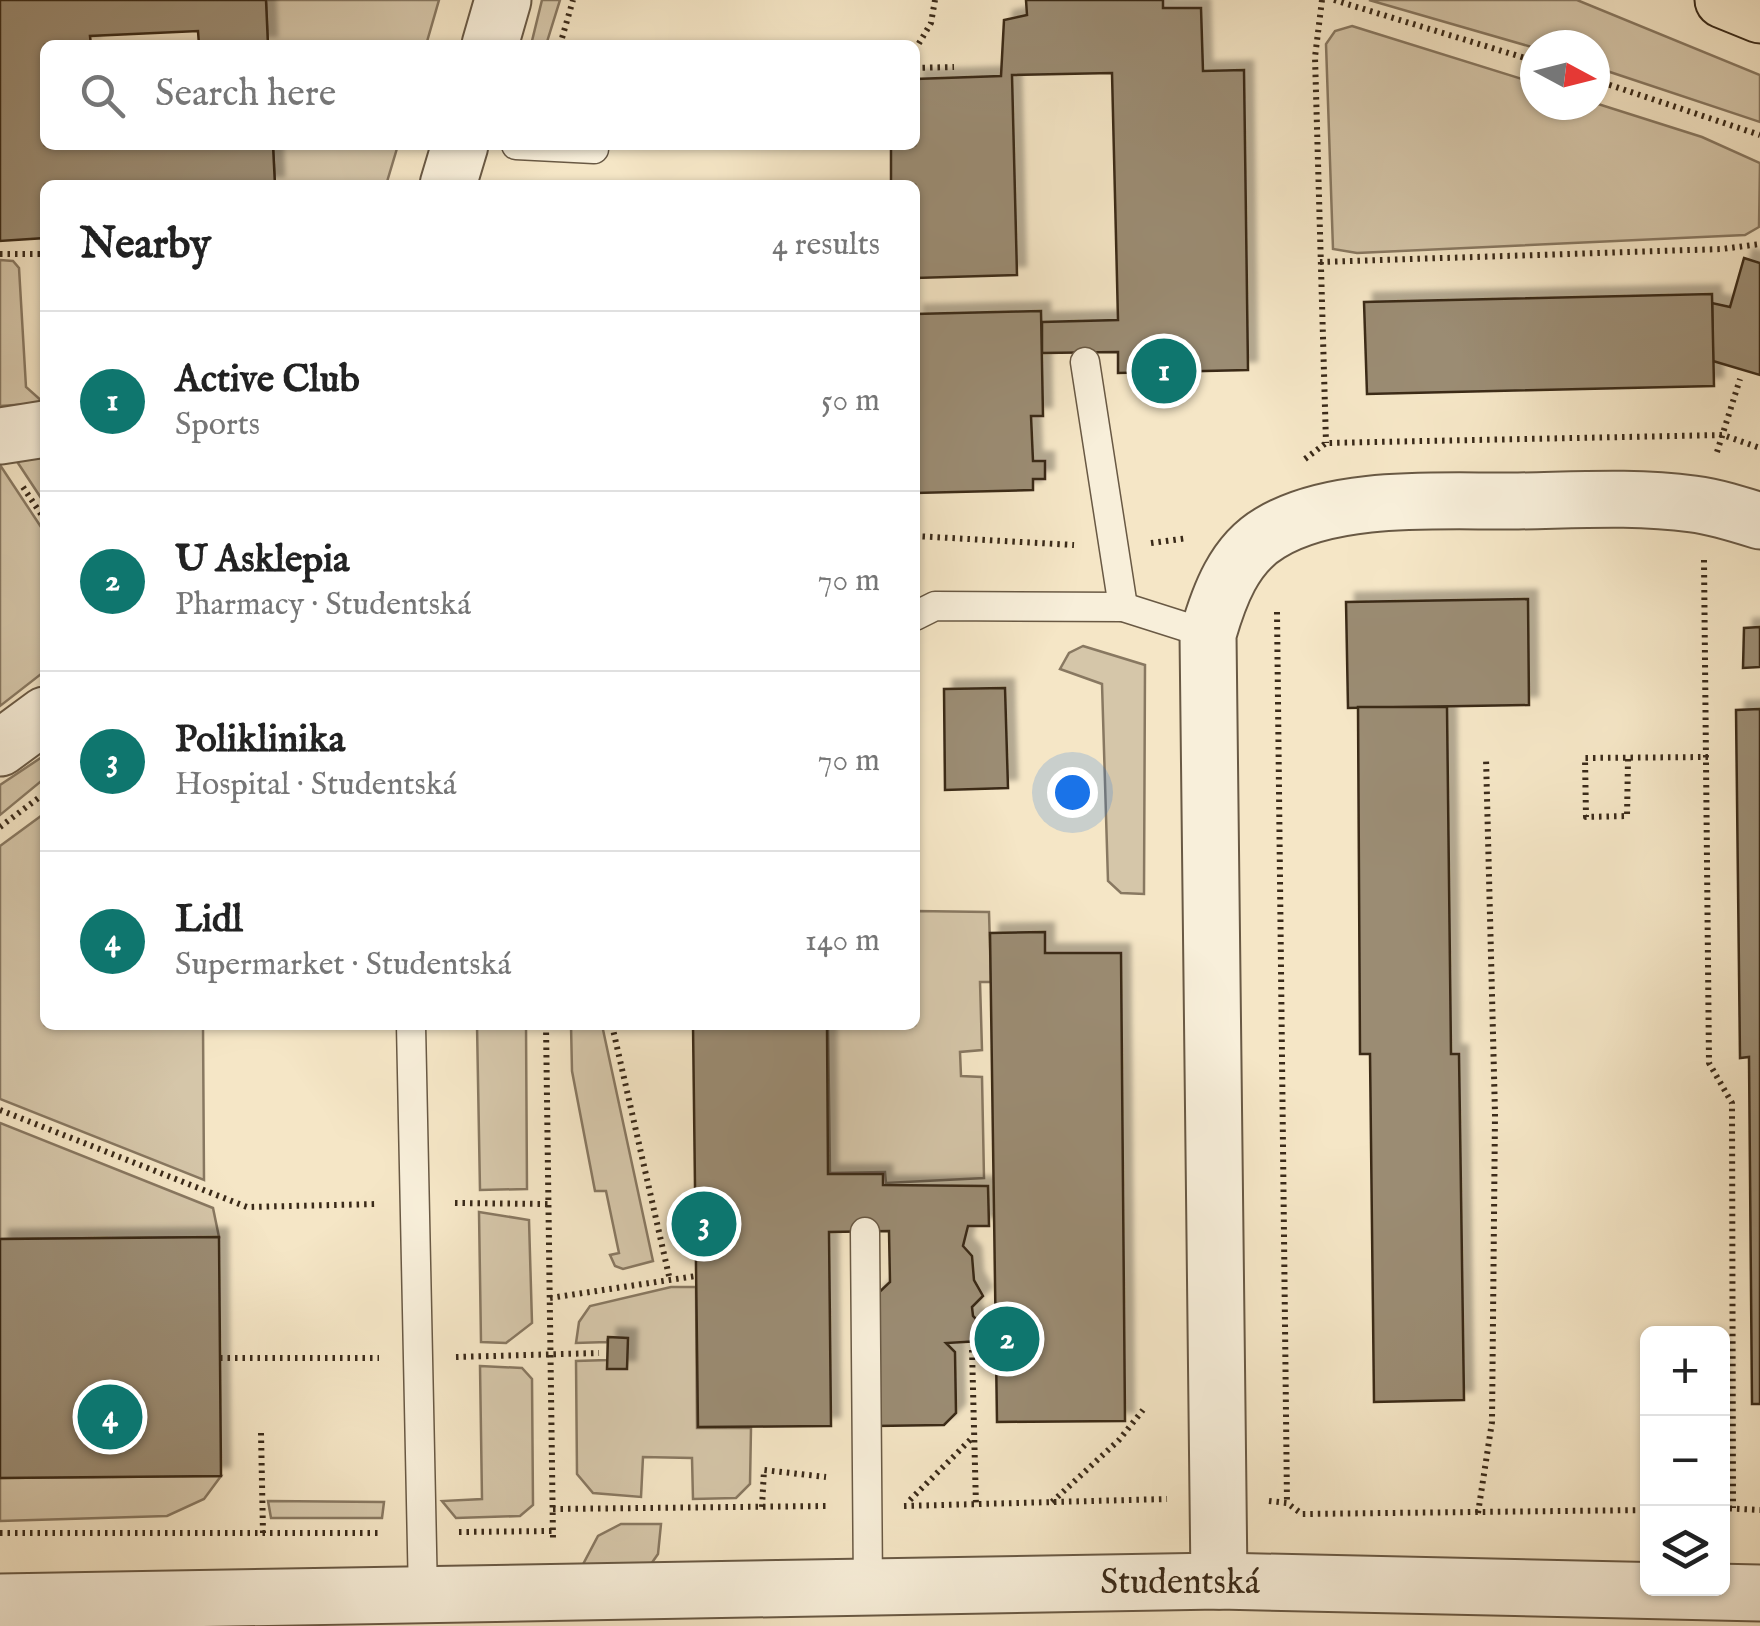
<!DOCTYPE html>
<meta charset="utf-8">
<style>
:root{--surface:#fff;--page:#f6f6f6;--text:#222;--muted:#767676;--line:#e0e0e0;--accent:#0f766e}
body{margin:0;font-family:"IM FELL English",serif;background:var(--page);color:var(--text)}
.controls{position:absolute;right:30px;bottom:30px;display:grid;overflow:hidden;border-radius:15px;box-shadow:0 2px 8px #0004}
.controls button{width:90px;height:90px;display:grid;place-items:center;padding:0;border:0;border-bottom:2px solid var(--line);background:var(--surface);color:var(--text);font:50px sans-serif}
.compass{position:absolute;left:1520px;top:30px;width:90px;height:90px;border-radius:50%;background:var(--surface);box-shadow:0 2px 8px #0004;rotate:97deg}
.you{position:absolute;left:1072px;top:792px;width:35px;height:35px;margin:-25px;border:8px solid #fff;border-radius:50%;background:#1a73e8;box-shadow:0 0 0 15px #1a73e833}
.badge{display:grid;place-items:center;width:65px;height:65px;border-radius:50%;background:var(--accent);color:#fff;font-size:32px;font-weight:700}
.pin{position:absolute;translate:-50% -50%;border:5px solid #fff;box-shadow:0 2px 10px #0006}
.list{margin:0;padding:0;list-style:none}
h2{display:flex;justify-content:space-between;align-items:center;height:130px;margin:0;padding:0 40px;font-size:42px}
h2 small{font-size:32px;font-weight:400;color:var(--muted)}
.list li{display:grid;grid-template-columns:65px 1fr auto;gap:30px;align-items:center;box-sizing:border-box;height:180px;padding:0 40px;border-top:2px solid var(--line)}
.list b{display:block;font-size:38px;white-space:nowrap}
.list p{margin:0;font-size:32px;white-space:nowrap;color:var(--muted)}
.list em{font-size:32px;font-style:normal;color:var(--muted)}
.icon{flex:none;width:55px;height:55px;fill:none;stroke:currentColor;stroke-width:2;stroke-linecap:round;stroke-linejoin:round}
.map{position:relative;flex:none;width:1760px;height:1626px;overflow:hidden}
.search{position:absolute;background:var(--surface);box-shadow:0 2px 8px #0004;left:40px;top:40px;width:880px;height:110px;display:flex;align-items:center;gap:25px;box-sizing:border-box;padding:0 35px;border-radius:15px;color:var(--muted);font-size:38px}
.panel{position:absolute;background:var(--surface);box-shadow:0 2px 8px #0004;left:40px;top:180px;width:880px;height:850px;border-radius:15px}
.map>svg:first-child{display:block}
.grass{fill:#d5c6a9;stroke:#887861;stroke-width:2.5}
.building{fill:#9b8c73;stroke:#3a2a19;stroke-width:2.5;filter:url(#shadow)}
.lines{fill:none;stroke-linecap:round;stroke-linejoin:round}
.lane-casing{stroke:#695944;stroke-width:31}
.street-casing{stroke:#695944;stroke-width:59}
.primary-casing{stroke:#3a2a19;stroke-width:59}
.path{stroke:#3a2a19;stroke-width:6;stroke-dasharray:2.5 5;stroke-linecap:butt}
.lane{stroke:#f8efda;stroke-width:28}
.street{stroke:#f8efda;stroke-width:55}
.primary{stroke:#f5e6c6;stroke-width:55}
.labels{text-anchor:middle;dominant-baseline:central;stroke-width:8;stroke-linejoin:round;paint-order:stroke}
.street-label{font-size:35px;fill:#3a2a19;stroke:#f8efda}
</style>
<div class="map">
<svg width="1760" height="1626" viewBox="0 0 1760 1626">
<defs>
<filter id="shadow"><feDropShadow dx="9" dy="-9" stdDeviation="2.5" flood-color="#0004"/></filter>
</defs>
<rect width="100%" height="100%" fill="#f5e6c6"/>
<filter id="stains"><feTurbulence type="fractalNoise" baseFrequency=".002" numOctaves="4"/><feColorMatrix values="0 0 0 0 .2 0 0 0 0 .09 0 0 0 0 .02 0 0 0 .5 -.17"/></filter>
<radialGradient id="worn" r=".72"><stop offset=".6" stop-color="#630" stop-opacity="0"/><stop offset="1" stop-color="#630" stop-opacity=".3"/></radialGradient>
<g class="grass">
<path d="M266 0H439L426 45H268Z"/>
<path d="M542 0H560L546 45H531Z"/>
<path d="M1369 0H1577L1760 75V122L1595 67V45L1535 48Z"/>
<path d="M1352 26 1535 83V105L1595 103 1702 137 1760 163 1759 227 1745 235 1357 253 1333 249 1326 44 1335 31Z"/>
<path d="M273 145H398L386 185H275Z"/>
<path d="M0 260 13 261 19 268 26 387 44 403 0 406Z"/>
<path d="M45 454V504L14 457Z"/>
<path d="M0 465 45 533V671L0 706Z"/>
<path d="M1083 646 1145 665 1144 894 1121 893 1108 881 1102 684 1060 669 1069 653Z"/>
<path d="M45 755V778L0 815V785Z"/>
<path d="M45 813V1025H203L204 1180 0 1099V846Z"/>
<path d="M915 911 989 912 991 982H980L982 1050 960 1052 961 1076 982 1077 984 1178 886 1183 885 1172 830 1173 828 1025H915Z"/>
<path d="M477 1025H526L527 1189 480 1190Z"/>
<path d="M571 1025H602L653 1261 623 1269 615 1266 610 1255 619 1253 606 1191H595L572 1071Z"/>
<path d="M0 1123 213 1208 219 1237 0 1239Z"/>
<path d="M479 1212 529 1220 532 1323 506 1343 481 1342Z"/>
<path d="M671 1287H696L697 1428H751L750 1484 736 1498 693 1499 692 1458 643 1457 641 1497 593 1493 577 1474 576 1361 608 1360V1338L607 1342 576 1343 579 1322 590 1306Z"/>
<path d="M480 1366 522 1368 532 1379 533 1505 520 1516 456 1518 442 1501 482 1499Z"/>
<path d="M221 1476 204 1499 167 1516 0 1521V1478Z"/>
<path d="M268 1501 384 1502 382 1518H271Z"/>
<path d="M621 1524H661L658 1554 651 1564 580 1570 598 1536Z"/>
</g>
<g class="building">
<path d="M0 0H266L268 45H199L198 31 90 36 91 45H45V145H273L275 185H45V238L0 241Z"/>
<path d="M1026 0H1163V8H1201L1203 71 1244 70 1248 370 1118 373V352L1042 353V322L1118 320 1112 73 1012 75 1017 275 915 278V185H891V145H915V79L1001 76 1004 20 1027 15Z"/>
<path d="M1744 258 1760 263V375L1713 361 1712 303 1730 307Z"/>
<path d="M1712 294 1714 386 1367 394 1364 302Z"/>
<path d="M1041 311 1043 416H1031L1033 461H1045V479H1033V490L915 493V314Z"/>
<path d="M1528 599 1529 705 1348 708 1346 602Z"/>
<path d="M1760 627V667L1743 668 1744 628Z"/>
<path d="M1005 688 1008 788 945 790 944 689Z"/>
<path d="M1358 707H1447L1451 1054H1459L1464 1400 1374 1402 1370 1054H1360Z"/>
<path d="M1760 709V1404H1752L1749 1057 1740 1058 1736 710Z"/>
<path d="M1045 932V953H1121L1125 1421 997 1422 990 933Z"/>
<path d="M693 1025H827L828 1174H883V1185L988 1186 989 1226H968L963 1246 972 1256 974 1280 983 1296 972 1307 973 1316 984 1327 981 1341 946 1343 955 1352 956 1413 944 1425 875 1426 873 1298 890 1282 889 1231 829 1232 831 1426 698 1427Z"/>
<path d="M219 1237 221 1476 0 1478V1239Z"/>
<path d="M608 1337 628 1338 627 1369H607Z"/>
</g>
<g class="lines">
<g class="lane-casing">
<g id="lane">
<path d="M516 145 594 149"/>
<path d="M1085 362 1123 607"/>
<path d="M915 616 935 606 1123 607 1208 634"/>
<path d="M411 1025 423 1596"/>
<path d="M865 1232 868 1588"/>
</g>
</g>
<g class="street-casing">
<g id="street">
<path d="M490 45 503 0"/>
<path d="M448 185 460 145"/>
<path d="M0 436 45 429"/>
<path d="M0 748 45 715"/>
<path d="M1219 1581 1208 634C1219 596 1234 554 1270 533 1336 493 1444 502 1518 501 1577 500 1635 496 1693 504 1716 507 1738 514 1760 521"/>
<path d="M0 1602 1219 1581 1760 1593"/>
</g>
</g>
<g class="primary-casing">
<path id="primary" d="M1723 0 1760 15"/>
</g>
<g class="path">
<path d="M1322 0 1315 57 1326 443"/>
<path d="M1334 0 1535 61"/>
<path d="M560 45 573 0"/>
<path d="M915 50 931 23 935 0"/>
<path d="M915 68 954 67"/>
<path d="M1595 80 1760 135"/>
<path d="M0 254H45"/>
<path d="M1320 262 1722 249 1760 244"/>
<path d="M1717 452 1740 379"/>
<path d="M1305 459 1326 443 1723 435 1760 448"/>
<path d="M23 487 45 520"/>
<path d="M915 536 1074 545"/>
<path d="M1151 543 1188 538"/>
<path d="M1704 560 1709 1063 1732 1103 1733 1508"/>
<path d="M1277 612 1287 1503"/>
<path d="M1628 759 1627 816 1586 817 1585 758 1708 757"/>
<path d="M0 827 45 793"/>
<path d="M546 1025 553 1539"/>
<path d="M612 1025 669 1276"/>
<path d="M0 1110 247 1207 377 1204"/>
<path d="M455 1203 549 1204"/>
<path d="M550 1298 696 1276"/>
<path d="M972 1350 976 1506"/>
<path d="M456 1357 599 1353"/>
<path d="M220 1358H379"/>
<path d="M261 1433 263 1533"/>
<path d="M910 1500 972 1438"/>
<path d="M1269 1501 1287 1503 1302 1514 1648 1510"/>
<path d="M1052 1502 1119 1440 1143 1410"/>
<path d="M904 1506 1167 1499"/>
<path d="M762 1507 764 1470 826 1477"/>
<path d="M1722 1508 1760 1510"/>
<path d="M553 1509 827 1506"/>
<path d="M1478 1513 1492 1422 1495 1114 1486 758"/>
<path d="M459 1532 553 1531"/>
<path d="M0 1533H382"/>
</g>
<use href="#lane" class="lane"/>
<use href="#street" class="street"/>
<use href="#primary" class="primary"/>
</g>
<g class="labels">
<g class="street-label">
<text x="1180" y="1583">Studentská</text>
</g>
</g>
<rect width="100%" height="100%" filter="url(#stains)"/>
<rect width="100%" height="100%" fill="url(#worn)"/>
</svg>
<div class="controls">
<button>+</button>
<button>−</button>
<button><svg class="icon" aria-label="layers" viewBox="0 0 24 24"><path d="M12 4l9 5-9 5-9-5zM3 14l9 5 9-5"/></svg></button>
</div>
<svg class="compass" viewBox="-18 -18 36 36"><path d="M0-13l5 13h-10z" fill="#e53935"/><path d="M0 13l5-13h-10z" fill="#767676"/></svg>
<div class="you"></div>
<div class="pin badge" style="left:1164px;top:371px">1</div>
<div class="pin badge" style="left:1007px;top:1339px">2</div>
<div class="pin badge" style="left:704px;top:1224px">3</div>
<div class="pin badge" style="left:110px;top:1417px">4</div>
<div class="search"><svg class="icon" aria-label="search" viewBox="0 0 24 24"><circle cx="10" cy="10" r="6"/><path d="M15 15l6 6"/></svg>Search here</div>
<section class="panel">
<h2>Nearby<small>4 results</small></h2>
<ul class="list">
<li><span class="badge">1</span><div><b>Active Club</b><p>Sports</p></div><em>50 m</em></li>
<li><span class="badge">2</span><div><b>U Asklepia</b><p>Pharmacy · Studentská</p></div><em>70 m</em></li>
<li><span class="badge">3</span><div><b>Poliklinika</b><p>Hospital · Studentská</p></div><em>70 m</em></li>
<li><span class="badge">4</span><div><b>Lidl</b><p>Supermarket · Studentská</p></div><em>140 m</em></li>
</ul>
</section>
</div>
